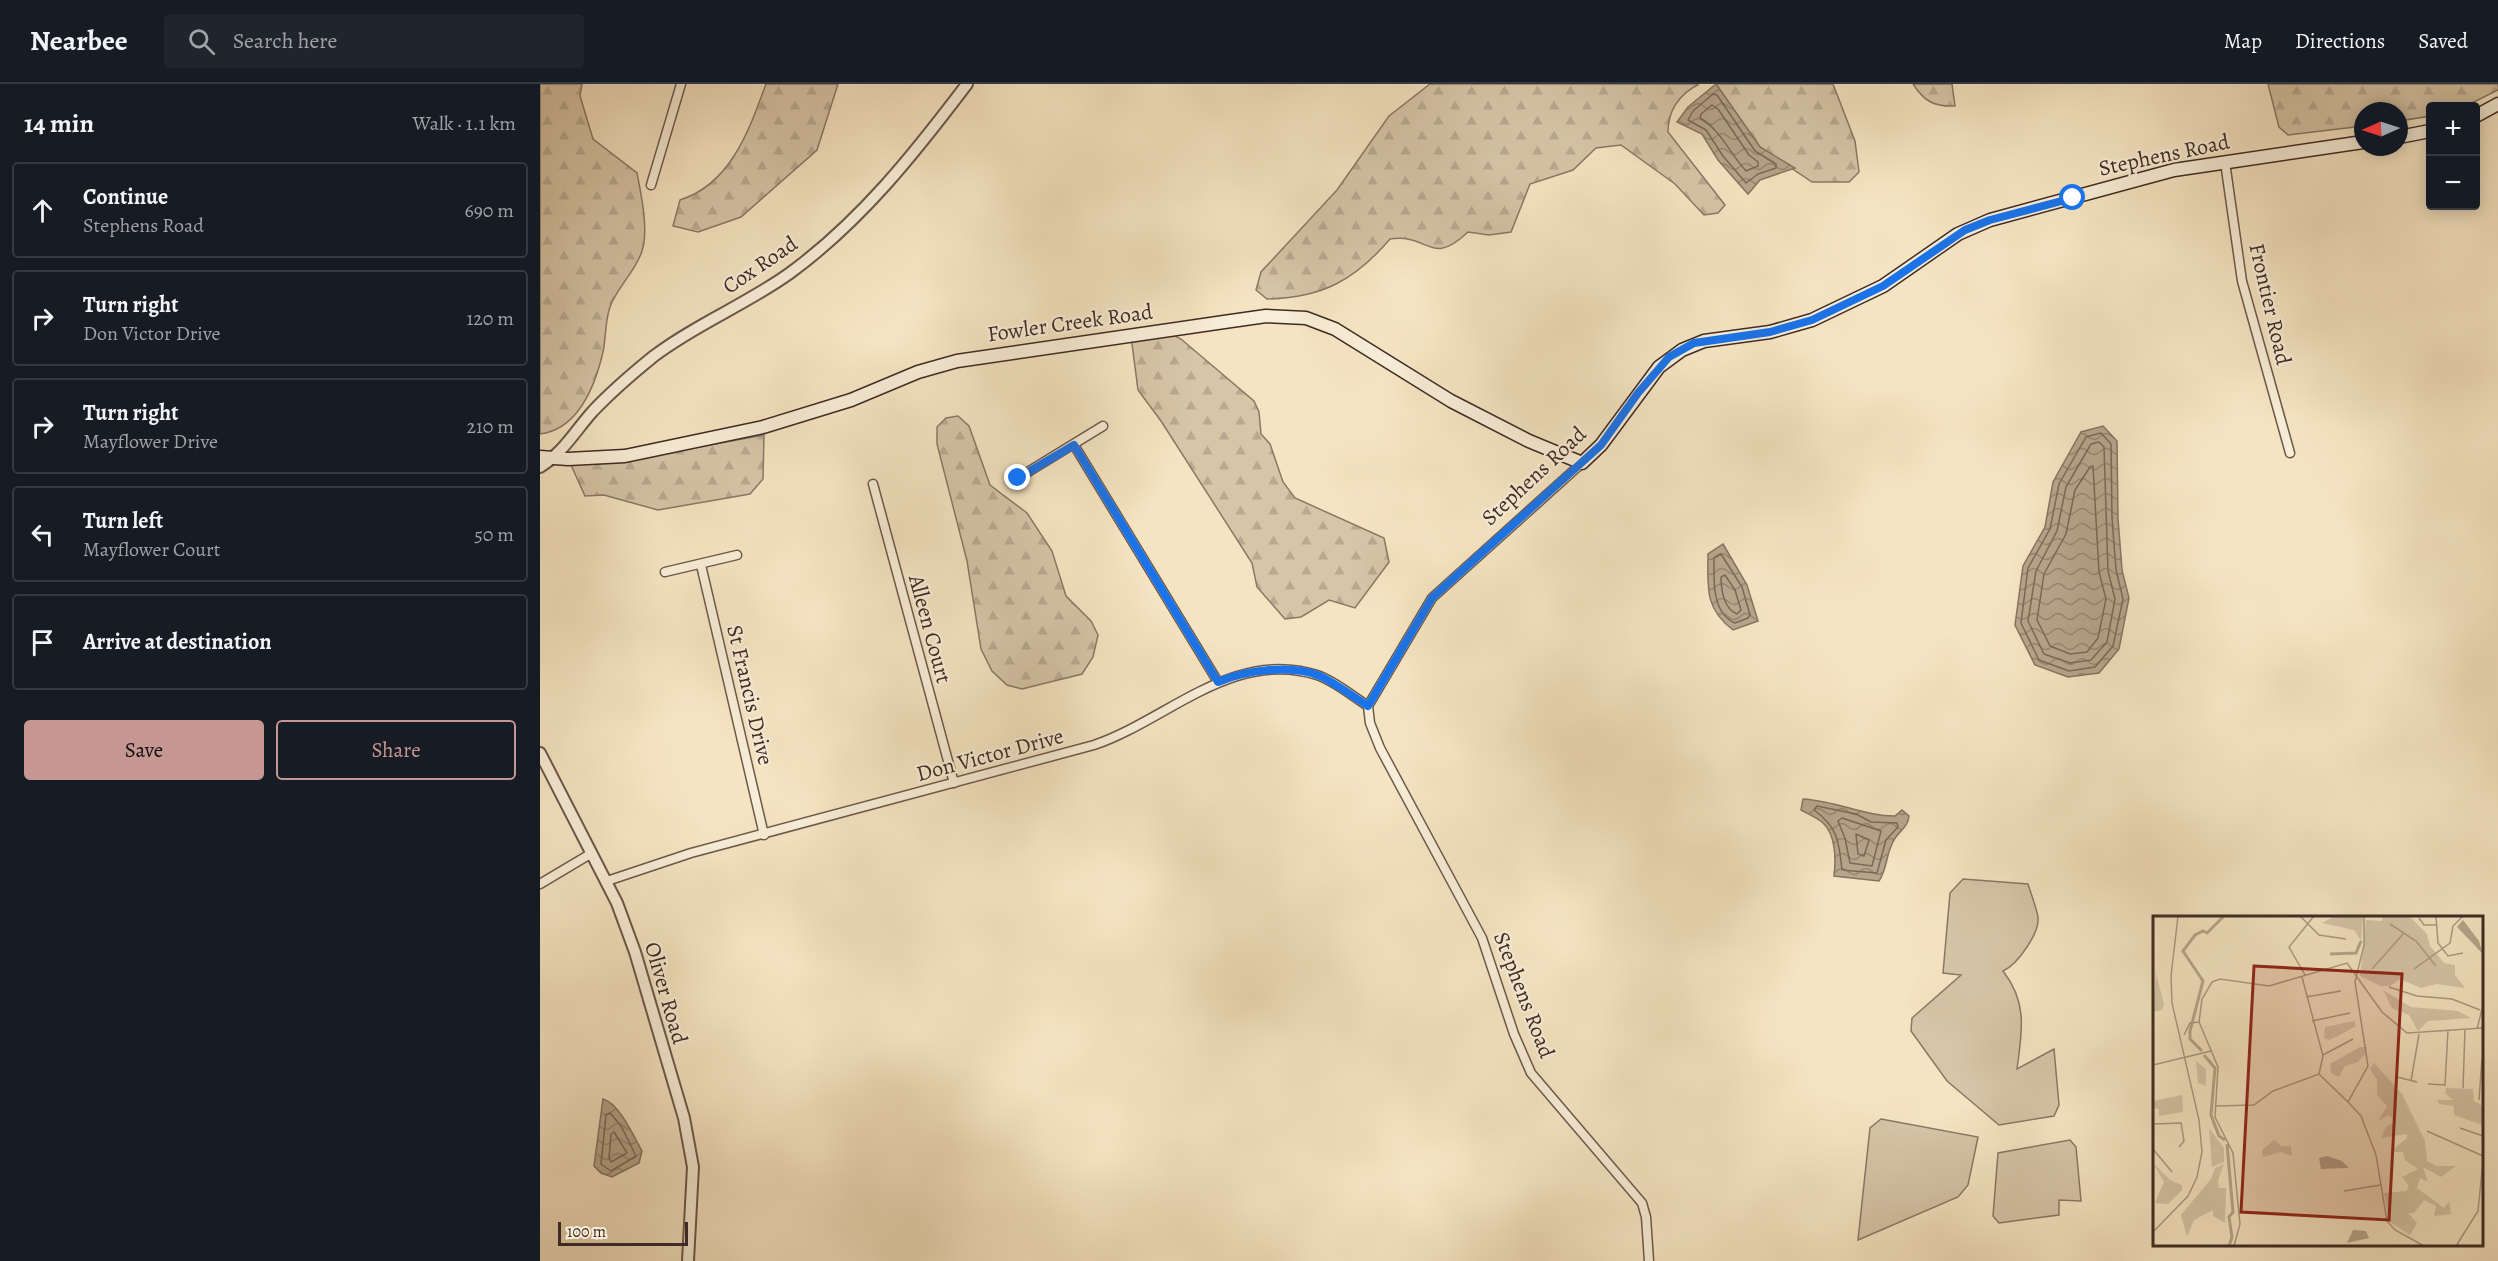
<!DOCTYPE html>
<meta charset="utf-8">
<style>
:root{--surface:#171b24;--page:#20242c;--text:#f1f3f6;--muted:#9ea1a6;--line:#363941;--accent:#c59692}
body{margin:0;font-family:Alegreya,serif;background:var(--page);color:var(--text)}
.controls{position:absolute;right:18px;top:18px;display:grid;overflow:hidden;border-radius:6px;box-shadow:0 3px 15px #0003}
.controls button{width:54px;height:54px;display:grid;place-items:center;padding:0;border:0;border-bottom:2px solid var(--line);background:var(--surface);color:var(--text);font:30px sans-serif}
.compass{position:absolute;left:1814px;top:18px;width:54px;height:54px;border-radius:50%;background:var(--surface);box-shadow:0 3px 15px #0003;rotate:267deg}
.scale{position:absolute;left:18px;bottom:15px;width:130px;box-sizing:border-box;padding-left:6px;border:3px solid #3f2b24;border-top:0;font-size:16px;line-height:21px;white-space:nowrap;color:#3f2b24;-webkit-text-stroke:4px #f8edd7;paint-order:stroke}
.stop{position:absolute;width:18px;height:18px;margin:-14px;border:4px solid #1a73e8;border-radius:50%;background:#fff}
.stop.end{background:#1a73e8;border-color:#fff;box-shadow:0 2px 6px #0008}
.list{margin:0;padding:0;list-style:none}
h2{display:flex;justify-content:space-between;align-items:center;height:78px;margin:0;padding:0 24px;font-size:26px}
h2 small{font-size:20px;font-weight:400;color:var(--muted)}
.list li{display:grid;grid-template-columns:39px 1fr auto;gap:18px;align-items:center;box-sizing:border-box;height:96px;margin:0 12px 12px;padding:0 12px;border:2px solid var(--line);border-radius:6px}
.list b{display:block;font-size:22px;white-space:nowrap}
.list p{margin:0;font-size:20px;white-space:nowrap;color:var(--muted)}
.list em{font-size:20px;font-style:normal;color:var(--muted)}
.actions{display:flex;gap:12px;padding:18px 24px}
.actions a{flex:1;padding:14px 0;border:2px solid var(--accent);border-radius:6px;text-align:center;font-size:21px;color:var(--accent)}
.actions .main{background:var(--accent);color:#111}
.icon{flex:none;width:33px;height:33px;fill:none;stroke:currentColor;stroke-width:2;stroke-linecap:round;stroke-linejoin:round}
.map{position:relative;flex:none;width:1958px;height:1177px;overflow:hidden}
header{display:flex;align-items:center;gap:36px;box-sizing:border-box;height:84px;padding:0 30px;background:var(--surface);border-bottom:2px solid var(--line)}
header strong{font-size:28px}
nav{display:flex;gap:33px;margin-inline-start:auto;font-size:21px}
.search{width:420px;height:54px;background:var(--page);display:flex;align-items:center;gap:15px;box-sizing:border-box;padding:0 21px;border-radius:6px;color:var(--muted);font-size:22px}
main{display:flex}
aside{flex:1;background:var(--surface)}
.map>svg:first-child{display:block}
.forest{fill:url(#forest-firs);stroke:#8a7866;stroke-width:1.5}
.pitch{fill:#d6c5a7;stroke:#8a7866;stroke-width:1.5}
.water{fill:url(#water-waves);stroke:#877462;stroke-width:1.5}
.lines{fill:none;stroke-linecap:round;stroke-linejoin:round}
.shore{stroke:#7b6858;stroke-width:1.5}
.minor-casing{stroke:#6c594c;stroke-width:11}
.tertiary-casing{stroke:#6c594c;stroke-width:14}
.secondary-casing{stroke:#3f2b24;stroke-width:15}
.minor{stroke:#f8edd7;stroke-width:8}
.tertiary{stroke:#f8edd7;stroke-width:10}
.secondary{stroke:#f8edd7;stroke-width:12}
.route{stroke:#1a73e8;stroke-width:8}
.labels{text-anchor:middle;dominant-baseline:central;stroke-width:4.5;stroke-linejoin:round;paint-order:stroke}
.street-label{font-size:22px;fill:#3f2b24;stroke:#f8edd7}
.inset-river{fill:none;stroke:#b7a58c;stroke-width:3}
.inset-road{fill:none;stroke:#ac9a83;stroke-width:1.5}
.view{fill:#8f2418;fill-opacity:0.15;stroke:#8f2418;stroke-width:3}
.inset-edge{fill:none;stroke:#3f2b24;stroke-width:3}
</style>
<header>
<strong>Nearbee</strong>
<div class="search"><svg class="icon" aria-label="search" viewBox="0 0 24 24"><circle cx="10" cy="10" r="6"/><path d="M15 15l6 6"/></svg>Search here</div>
<nav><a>Map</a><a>Directions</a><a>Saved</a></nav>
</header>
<main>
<aside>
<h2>14 min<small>Walk · 1.1 km</small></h2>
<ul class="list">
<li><svg class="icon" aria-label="ahead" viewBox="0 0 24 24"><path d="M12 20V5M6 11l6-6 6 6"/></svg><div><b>Continue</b><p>Stephens Road</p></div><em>690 m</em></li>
<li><svg class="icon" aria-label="right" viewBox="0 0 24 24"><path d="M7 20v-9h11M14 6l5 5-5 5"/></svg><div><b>Turn right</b><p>Don Victor Drive</p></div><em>120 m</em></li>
<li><svg class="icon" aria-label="right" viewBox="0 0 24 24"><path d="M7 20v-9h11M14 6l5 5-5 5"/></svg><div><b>Turn right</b><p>Mayflower Drive</p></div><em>210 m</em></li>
<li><svg class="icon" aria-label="left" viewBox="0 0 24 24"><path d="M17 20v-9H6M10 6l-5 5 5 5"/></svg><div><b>Turn left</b><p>Mayflower Court</p></div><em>50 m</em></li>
<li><svg class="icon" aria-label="arrive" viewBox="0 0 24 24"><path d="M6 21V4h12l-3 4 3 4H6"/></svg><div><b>Arrive at destination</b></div></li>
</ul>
<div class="actions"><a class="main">Save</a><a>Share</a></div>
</aside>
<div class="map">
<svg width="1958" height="1177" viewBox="0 0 1958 1177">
<defs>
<pattern id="forest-firs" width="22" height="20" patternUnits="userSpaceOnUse" patternTransform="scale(1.5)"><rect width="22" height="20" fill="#d6c5a7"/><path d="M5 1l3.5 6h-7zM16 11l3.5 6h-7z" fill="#b9a990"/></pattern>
<pattern id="water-waves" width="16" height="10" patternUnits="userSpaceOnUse" patternTransform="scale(1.5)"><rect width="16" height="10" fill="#b7a58c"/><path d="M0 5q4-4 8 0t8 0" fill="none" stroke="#968772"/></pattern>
</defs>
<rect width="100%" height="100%" fill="#f5e4c2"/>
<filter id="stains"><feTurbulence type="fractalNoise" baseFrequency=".00333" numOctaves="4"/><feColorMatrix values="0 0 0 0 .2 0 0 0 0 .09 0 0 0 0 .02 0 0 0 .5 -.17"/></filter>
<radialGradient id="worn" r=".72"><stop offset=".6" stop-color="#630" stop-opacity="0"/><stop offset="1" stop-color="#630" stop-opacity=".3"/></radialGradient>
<g class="forest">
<path d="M0 0H42L40 12 53 55 97 89C101 110 109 146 102 167 96 187 77 203 70 223 65 237 66 254 63 268 55 302 39 345 0 350Z"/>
<path d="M226 0H298L277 66 201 133 158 148 133 142 140 116C191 100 209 46 226 0Z"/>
<path d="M890 0H1159C1140 10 1128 26 1128 48L1185 121 1178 129 1164 131 1135 100 1081 61 1056 64 1033 86 990 100 971 148 949 151 928 148C890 184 890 149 850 155 815 196 782 214 727 215L716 206 721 188 797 106 849 32Z"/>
<path d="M1176 0H1293L1315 57 1319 88 1309 98H1272L1220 63Z"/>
<path d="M1373 0H1412L1415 22C1394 23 1384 17 1373 0Z"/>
<path d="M1728 0H1958V6L1926 22H1890V32L1859 37V27H1823V42L1748 51 1739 43Z"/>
<path d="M626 247 641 255 714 317 719 328 721 350 730 360 743 398 755 414 844 454 849 478 815 524 789 516 761 533 745 535 717 503 712 479 621 337 598 306 591 252Z"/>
<path d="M418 332 429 342 450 401 487 429 512 467 526 512 551 537 558 551 553 573 542 590 482 605 467 601 452 587 441 565 427 477 397 360V343L406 334Z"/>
<path d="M224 351 223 395 210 410 118 426 64 411 45 412 31 381 71 379Z"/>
</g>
<g class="pitch">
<path d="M1423 795 1488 800C1491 810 1496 822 1498 833 1500 849 1477 881 1463 887 1488 919 1482 947 1477 985L1514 965 1519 1021 1514 1032 1459 1041 1407 997 1371 947 1372 934 1421 891 1403 889 1410 809Z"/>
<path d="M1341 1035 1438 1053 1428 1101 1418 1113 1318 1156 1330 1044Z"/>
<path d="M1530 1056 1536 1063 1541 1117 1519 1116V1131L1459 1139 1453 1132 1458 1069Z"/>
</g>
<g class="water">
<path d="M1176 0 1220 63 1255 84 1220 96 1208 110 1178 76 1162 50 1137 38 1148 23Z"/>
<path d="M1563 342 1577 357 1578 434 1582 486 1589 514 1579 565 1559 589 1528 593 1495 581 1475 541 1483 482 1505 443 1513 398 1541 348Z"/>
<path d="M1183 460 1207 501 1218 537 1193 546C1164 524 1168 503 1168 470Z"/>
<path d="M1263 715C1297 717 1324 732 1355 732L1362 726 1369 732C1368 745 1356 748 1352 760 1346 772 1347 785 1339 797L1294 792C1296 776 1296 751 1283 739 1278 734 1268 730 1261 726Z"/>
<path d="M63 1015C79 1019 94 1053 102 1067L99 1079 72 1093 61 1089 54 1082Z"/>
</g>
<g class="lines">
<g class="shore">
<path d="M1173 10 1177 11 1215 67 1236 80V84L1218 90 1206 99 1183 72 1166 46 1148 36 1153 27Z"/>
<path d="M1172 21 1178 25 1209 71 1218 78V82L1206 87C1191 71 1179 44 1160 34L1161 30Z"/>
<path d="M1561 349 1571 360 1572 434 1576 486 1583 515 1573 562 1555 583 1529 587 1499 576 1481 539 1488 484 1510 445 1519 400 1546 353Z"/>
<path d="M1559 358 1564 363 1568 487 1575 515 1567 558 1551 576 1530 579 1504 570 1488 537 1496 487 1517 447 1526 403 1551 360Z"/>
<path d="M1553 382 1559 488 1566 515 1558 554 1547 568 1530 570 1510 562 1497 536 1504 490 1526 450 1535 406 1550 383Z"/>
<path d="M1181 470 1202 503 1210 531 1208 534 1195 539C1171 528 1174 496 1174 474Z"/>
<path d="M1185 491 1195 506 1201 526 1197 530C1184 525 1181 506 1181 493Z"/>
<path d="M1277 722 1316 730 1331 738 1357 739 1358 743 1346 756 1337 789 1302 786C1299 758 1298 743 1274 726Z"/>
<path d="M1302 734 1341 747 1332 782 1310 779 1305 754 1298 737Z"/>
<path d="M1316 750 1329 756 1324 772 1318 770Z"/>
<path d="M70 1029 81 1042 96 1072 71 1087 61 1080 66 1031Z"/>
<path d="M74 1048 87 1069 71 1078 69 1074 71 1050Z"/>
</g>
<g class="minor-casing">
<g id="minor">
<path d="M1685 78 1702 197 1750 369"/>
<path d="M111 101 141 0"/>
<path d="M534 361 678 598"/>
<path d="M1042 379 892 514 828 622 830 639 840 664 942 854 974 950 991 989 1102 1119 1106 1133 1109 1177"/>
<path d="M478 394 563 342"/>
<path d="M333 400 414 699"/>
<path d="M161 481 224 751"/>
<path d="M125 488 197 471"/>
<path d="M67 797 151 769 554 661C626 637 693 564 777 591 795 597 812 612 828 622"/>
<path d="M0 800 52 769"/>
</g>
</g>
<g class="tertiary-casing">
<g id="tertiary">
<path d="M0 383C23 369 35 347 53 327 71 308 93 289 114 272 156 240 207 220 250 189 321 137 374 70 427 0"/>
<path d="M0 669 77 819 95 868 144 1034 153 1083 148 1177"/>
</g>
</g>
<g class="secondary-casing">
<g id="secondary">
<path d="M1936 32 1958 20"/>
<path d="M1859 53 1890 47"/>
<path d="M0 373 28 375 85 372 223 343 311 316 378 288 417 277 691 237 726 232 766 234 795 245 911 317 989 357 1042 379 1061 361 1119 283 1142 266 1164 257 1230 248 1272 236 1343 202 1418 150 1450 136 1634 86 1823 58"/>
</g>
</g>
<use href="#minor" class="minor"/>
<use href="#tertiary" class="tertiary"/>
<use href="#secondary" class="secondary"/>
</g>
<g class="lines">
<path class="route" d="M478 394 534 361 678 598C706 586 752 580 780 592 797 600 812 612 828 622L892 514 1061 361 1098 309 1129 273 1154 259 1230 248 1272 236 1343 202 1425 146 1450 136 1533 114"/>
</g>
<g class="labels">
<g class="street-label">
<text transform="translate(1624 71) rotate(-12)">Stephens Road</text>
<text transform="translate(220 181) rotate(-34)">Cox Road</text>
<text transform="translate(1730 220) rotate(77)">Frontier Road</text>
<text transform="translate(530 239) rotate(-8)">Fowler Creek Road</text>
<text transform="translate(994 392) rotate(-43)">Stephens Road</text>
<text transform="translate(390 545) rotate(75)">Alleen Court</text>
<text transform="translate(210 611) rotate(77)">St Francis Drive</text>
<text transform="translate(450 671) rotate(-15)">Don Victor Drive</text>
<text transform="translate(126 909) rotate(74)">Oliver Road</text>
<text transform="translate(984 911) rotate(69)">Stephens Road</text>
</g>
</g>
<g transform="translate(1613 832)">
<rect width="330" height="330" fill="#f5e4c2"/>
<path d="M182 0H210L208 25 201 14 169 7ZM230 0H256L274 18 277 30 291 47 302 49V59L312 72 284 68 268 72 247 63 237 70H228L207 60 213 4 229 5ZM3 57 11 89 9 94 0 96ZM230 74 258 91 305 95 318 102 275 105 265 115 256 99 239 92ZM201 105 203 110 187 119 176 124 171 122 172 111ZM207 131H214L213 137 205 146 192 150 186 161 178 157 177 148ZM43 145 53 153V170L45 167ZM221 147 249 178 272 225 274 245 284 250H303L288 261 270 251 275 266 267 262 264 272 291 292 296 285 298 298 281 300 283 290 271 284 261 297H255L264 307 257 319 237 306 231 277 253 275 256 270 249 261 265 253 252 244 250 236H237L254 222V218L228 222 233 211 242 205 236 199 225 205 234 190 224 179V164L217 153ZM293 172 320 173 321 185 330 190V209L301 199V190L286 188 284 184H300L292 177ZM29 179 30 196 6 200V193L0 192V185ZM56 212 71 232V246L59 251ZM0 247 17 264 29 269V274L15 288 2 287 11 266ZM71 248 65 264 66 272H73L72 307 60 300V294L41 304 34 321 28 299 58 263 62 252Z" fill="#d6c5a7"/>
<path d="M121 224 128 230H138L139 240 128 236 110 241 109 234Z" fill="#d6c5a7"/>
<path d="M310 4 326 25 330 38 304 11ZM174 240 189 245 196 252 168 253 166 242ZM200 314 213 315 216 322 194 327Z" fill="#b7a58c"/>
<path class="inset-river" d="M177 38 203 37 208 25M49 135 37 123V115L50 65 30 35 42 19 50 15 54 17 71 0M51 139 62 152 58 199 66 220 72 224M74 228 80 296 76 301 79 321 76 330"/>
<path class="inset-road" d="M147 0 166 19 193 23M211 0V29L202 66 215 150 195 186 208 200 223 239 234 305 242 314 271 330M283 0 285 27 295 40 310 37M266 2 271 9H283M237 8 263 25 283 50M219 53 251 17M261 53 297 27 300 10 310 0M152 59 136 31 161 0M149 61 170 140 166 158M236 71 264 80 299 83 327 94M153 81 188 75M159 105 197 97M324 113 330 89M31 119 37 107 46 106M170 139 200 123M0 149 58 135M244 161 264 166M258 165 266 118M275 168 292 169 295 114M310 172 312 113M326 184 329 143M62 190 101 189 120 175 166 158 195 186M0 208 28 207 31 225 26 231M307 212 330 220M274 215 330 240M0 233 19 256M191 275 228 269M0 316 35 280 44 261 49 236 46 204 19 87 18 60 25 0M81 330 87 308 80 237 62 201 65 151 46 106 49 83 59 66 67 63 116 70 194 47 229 96 254 117 330 112M303 330 325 295 330 245"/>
<path class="view" d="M101 50 249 58 236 304 88 296Z"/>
<rect width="330" height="330" class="inset-edge"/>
</g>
<rect width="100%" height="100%" filter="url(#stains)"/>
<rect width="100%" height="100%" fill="url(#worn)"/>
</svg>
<div class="controls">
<button>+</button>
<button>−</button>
</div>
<svg class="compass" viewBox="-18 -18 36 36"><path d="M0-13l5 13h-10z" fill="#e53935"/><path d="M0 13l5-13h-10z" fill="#9ea1a6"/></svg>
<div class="scale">100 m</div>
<div class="stop" style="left:1533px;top:114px"></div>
<div class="stop end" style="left:478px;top:394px"></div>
</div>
</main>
